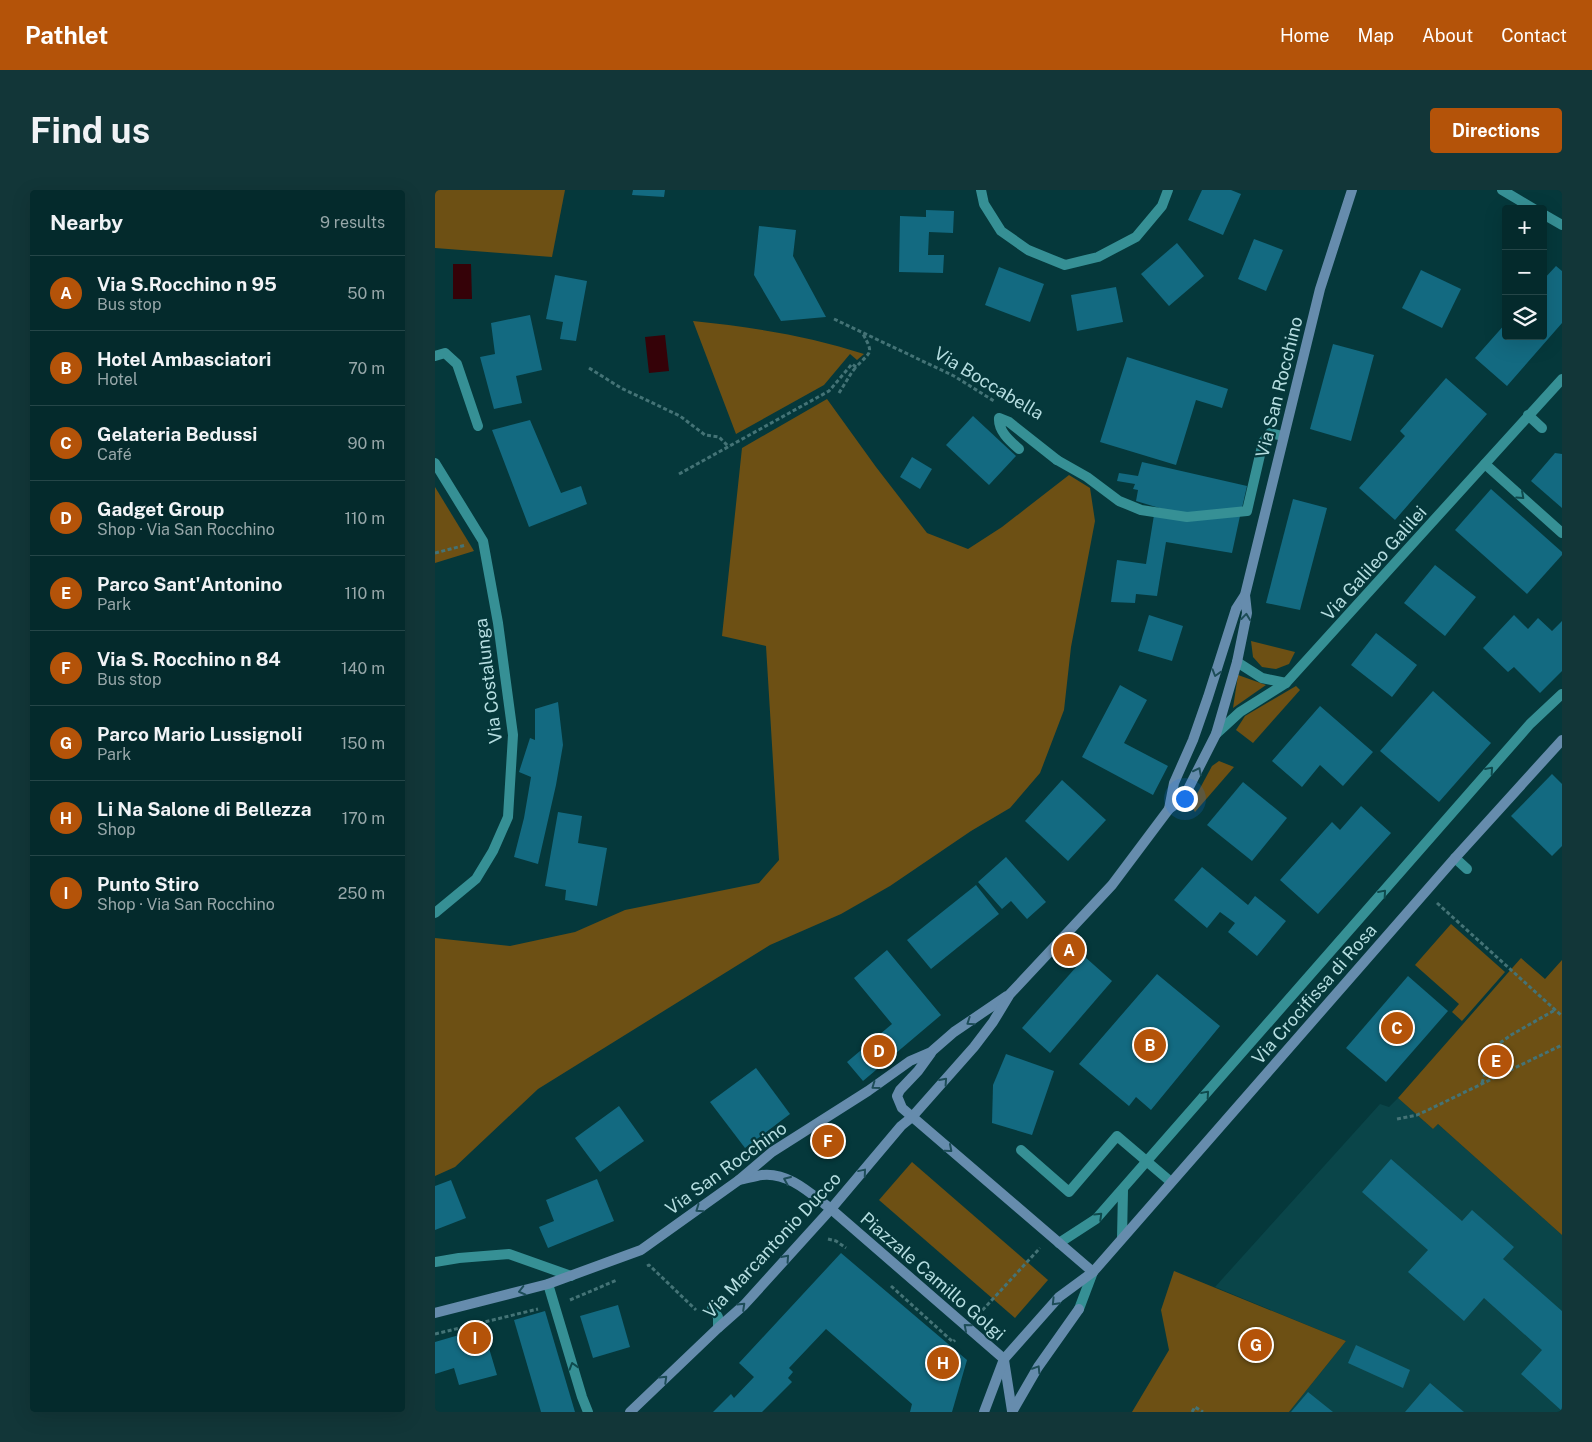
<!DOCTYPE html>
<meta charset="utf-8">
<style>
:root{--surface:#042a2c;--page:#123638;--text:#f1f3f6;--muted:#97a7a9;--line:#254648;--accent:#b45309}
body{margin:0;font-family:"Public Sans",sans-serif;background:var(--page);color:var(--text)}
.controls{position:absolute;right:15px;top:15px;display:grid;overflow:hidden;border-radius:5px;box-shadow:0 5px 20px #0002}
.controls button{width:45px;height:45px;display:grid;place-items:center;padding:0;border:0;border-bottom:1px solid var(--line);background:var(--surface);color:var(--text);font:25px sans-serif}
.you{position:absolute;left:749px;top:608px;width:18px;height:18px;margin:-12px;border:4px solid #fff;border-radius:50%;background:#1a73e8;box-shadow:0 0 0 8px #1a73e833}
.badge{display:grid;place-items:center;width:32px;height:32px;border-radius:50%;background:var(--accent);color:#fff;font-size:16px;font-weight:700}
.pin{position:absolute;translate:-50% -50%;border:2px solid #fff;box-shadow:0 1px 5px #0006}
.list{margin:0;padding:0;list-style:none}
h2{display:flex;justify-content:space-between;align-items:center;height:65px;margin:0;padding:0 20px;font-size:21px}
h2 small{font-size:16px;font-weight:400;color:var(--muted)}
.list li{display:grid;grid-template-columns:32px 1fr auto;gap:15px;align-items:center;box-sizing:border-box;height:75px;padding:0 20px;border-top:1px solid var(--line)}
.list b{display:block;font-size:19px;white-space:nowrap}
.list p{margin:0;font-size:16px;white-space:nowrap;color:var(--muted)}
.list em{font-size:16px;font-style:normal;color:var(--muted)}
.icon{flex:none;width:28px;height:28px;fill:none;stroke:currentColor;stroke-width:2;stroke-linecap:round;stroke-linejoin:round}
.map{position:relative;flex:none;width:1127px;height:1222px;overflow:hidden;border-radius:5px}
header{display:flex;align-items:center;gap:30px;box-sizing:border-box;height:70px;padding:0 25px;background:var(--accent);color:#fff}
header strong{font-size:24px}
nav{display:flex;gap:28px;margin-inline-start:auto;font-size:18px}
.intro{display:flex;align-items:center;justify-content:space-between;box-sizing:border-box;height:120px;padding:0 30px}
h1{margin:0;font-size:35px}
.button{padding:12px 22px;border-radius:5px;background:var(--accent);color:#fff;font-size:18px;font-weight:700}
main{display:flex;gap:30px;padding:0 30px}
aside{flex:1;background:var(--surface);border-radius:5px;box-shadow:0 5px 20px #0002}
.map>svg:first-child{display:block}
.built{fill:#0a4549}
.green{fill:#6d5014}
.water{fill:#350208}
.building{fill:#136a81}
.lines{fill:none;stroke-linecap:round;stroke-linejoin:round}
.path{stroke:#447376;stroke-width:3;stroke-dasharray:4 2.5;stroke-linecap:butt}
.lane{stroke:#369095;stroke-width:10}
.street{stroke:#369095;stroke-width:10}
.secondary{stroke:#668cad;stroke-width:10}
.oneway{stroke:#0f4a4d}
.oneway2{stroke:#1d4d58}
.labels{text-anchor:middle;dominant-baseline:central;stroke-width:4.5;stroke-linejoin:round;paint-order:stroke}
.street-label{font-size:18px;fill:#b5dde0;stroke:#05383b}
</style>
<header>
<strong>Pathlet</strong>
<nav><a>Home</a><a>Map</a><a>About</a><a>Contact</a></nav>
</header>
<div class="intro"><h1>Find us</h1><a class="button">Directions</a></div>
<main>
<aside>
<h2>Nearby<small>9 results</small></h2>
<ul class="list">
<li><span class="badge">A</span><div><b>Via S.Rocchino n 95</b><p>Bus stop</p></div><em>50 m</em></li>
<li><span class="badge">B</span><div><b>Hotel Ambasciatori</b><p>Hotel</p></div><em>70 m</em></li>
<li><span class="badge">C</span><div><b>Gelateria Bedussi</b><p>Café</p></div><em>90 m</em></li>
<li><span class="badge">D</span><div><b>Gadget Group</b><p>Shop · Via San Rocchino</p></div><em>110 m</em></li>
<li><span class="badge">E</span><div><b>Parco Sant'Antonino</b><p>Park</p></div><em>110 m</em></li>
<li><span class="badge">F</span><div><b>Via S. Rocchino n 84</b><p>Bus stop</p></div><em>140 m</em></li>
<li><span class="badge">G</span><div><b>Parco Mario Lussignoli</b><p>Park</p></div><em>150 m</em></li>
<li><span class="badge">H</span><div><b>Li Na Salone di Bellezza</b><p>Shop</p></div><em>170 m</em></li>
<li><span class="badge">I</span><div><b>Punto Stiro</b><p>Shop · Via San Rocchino</p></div><em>250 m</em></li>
</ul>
</aside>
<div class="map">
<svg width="1127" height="1222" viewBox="0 0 1127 1222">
<rect width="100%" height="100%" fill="#05383b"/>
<path class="built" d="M963 908 998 939 1003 934 1127 1045V1222H854L911 1151 780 1097 945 914 954 917Z"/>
<g class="green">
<path d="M0 0H130L117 67 0 58Z"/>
<path d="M258 131C316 137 374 146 429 164L422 170 415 164 389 195 301 244Z"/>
<path d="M392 209 441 277 492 343 533 359 567 337 634 285 655 298 660 331 636 457 629 520 605 583 575 618 536 641 455 696 406 724 335 755 103 899 20 977 0 986V748L75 756 140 742 190 720 324 693 344 670 331 456 287 446 307 258Z"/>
<path d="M0 297 39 361 0 373Z"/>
<path d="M816 451 860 462 854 474 841 479 827 477 818 467Z"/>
<path d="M803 485 831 495 798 518Z"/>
<path d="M861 496 865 500 818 553 801 540 810 526Z"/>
<path d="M784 571 799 577 760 622 756 615 777 576Z"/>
<path d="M1016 734 1070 782 1027 831 1017 822 1024 814 980 775Z"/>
<path d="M1086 768 1110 789 1127 770V1045L1003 934 998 939 963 908Z"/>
<path d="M477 972 613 1090 580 1128 444 1010Z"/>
<path d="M739 1081 911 1151 854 1222H697L734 1160 726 1120Z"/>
</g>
<g class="water">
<path d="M18 74H36L37 109H18Z"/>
<path d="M230 145 234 181 214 183 210 147Z"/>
</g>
<g class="building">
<path d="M198 0H230L229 7 197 5Z"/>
<path d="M767 0H796L806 4 788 45 753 30Z"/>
<path d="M491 20 519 21 518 43 494 42 493 65H509L508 83 464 82 465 26 491 27Z"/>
<path d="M324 36 361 40 358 66 391 127 346 131 319 85Z"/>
<path d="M819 49 848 60 831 101 803 89Z"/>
<path d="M742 53 769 86 734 116 706 84Z"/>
<path d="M1121 76 1127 81V133L1072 196 1040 168 1071 133V146H1108V90Z"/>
<path d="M564 77 609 94 595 132 550 115Z"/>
<path d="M986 80 1026 99 1007 138 967 118Z"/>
<path d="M120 85 152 91 141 151 125 149 128 132 111 129Z"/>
<path d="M681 97 688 132 642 141 636 105Z"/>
<path d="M95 125 107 180 81 186 87 213 59 219 45 167 60 164 56 133Z"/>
<path d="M898 154 939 165 916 251 875 239Z"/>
<path d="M692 167 793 199 787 218 761 210 741 275 665 252Z"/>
<path d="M1011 188 1052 224 960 330 924 298 970 246 965 241Z"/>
<path d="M538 226 581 266 554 295 511 255Z"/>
<path d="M95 230 126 303 146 296 152 314 94 337 57 240Z"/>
<path d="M1120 263 1127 264V318L1096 291Z"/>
<path d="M477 267 497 279 485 299 465 287Z"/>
<path d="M707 272 812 296 807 318 758 324 731 320 701 311 703 300 698 299 700 294 682 291 684 283 703 286Z"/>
<path d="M1056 299 1127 362V365L1092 404 1020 340Z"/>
<path d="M858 309 892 318 865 420 831 413Z"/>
<path d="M719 325 805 326 797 363 731 352 722 406 701 404 700 413 676 412 682 370 711 374Z"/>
<path d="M1000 375 1041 407 1010 446 969 413Z"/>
<path d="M714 425 748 436 737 471 703 461Z"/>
<path d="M1079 425 1093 439 1103 428 1117 441 1127 431V481L1105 503 1079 477 1073 482 1048 458Z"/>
<path d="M941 443 982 475 957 507 916 475Z"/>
<path d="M685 495 712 510 689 553 733 576 718 605 647 567Z"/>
<path d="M998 501 1056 553 1004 612 945 561Z"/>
<path d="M123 512 128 555 121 595 103 674 79 667 89 628 96 587 84 582 95 548 100 550V519Z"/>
<path d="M885 516 938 562 908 596 885 575 867 597 837 571Z"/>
<path d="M1117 584 1127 594V656L1117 666 1076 626Z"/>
<path d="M627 590 671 630 633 671 590 631Z"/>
<path d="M808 592 852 628 817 671 772 635Z"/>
<path d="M926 616 956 643 883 724 845 690 897 632 905 640Z"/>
<path d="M123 622 147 626 143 653 172 658 162 716 130 710 131 700 110 696Z"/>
<path d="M571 667 611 712 592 729 576 711 567 719 543 692Z"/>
<path d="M767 677 813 715 820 706 851 731 822 766 793 742 800 733 785 722 772 738 739 710Z"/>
<path d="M541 695 564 724 496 779 472 750Z"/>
<path d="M452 760 506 825 428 891 412 872 457 834 419 788Z"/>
<path d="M650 767 677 791 615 863 587 838Z"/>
<path d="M722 784 785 836 716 920 701 907 694 916 644 874Z"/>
<path d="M973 786 1013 821 951 892 911 858Z"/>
<path d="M571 864 619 881 597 945 557 933 558 895Z"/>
<path d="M321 878 355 924 310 958 275 912Z"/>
<path d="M184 916 209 951 165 982 140 948Z"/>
<path d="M956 969 1027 1031 1037 1020 1079 1057 1068 1069 1127 1121V1221L1086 1184 1107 1160 1049 1108 1029 1131 973 1082 993 1060 927 1002Z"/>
<path d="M162 989 179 1031 113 1058 104 1037 119 1031 111 1010Z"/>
<path d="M16 990 31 1028 0 1040V996Z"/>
<path d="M406 1063 532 1170 517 1222H475L477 1214 391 1139 354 1178 358 1182 353 1188 357 1192 327 1222H278L296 1204 299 1208 319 1187 304 1173Z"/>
<path d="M183 1115 195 1157 158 1168 145 1126Z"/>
<path d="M110 1121 140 1222H106L79 1130Z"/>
<path d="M48 1138 62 1185 24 1195 19 1178 0 1184V1152Z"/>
<path d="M921 1155 975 1180 968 1198 913 1173Z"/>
<path d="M995 1193 1023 1217 1029 1222H970Z"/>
<path d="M873 1202 898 1222H856Z"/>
</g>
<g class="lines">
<g class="path">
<path d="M399 129 519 186 559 211"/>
<path d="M154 178 186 198 245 226 270 245 284 247 294 257"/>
<path d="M404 203 417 182 421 177"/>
<path d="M244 284 394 201 417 174 421 177C436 161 439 164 428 144"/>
<path d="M0 363 31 355"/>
<path d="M1002 713 1127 826"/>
<path d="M1047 893 1058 858 1076 845 1120 820"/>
<path d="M962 929 982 925 993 920 1127 855"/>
<path d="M393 1049 401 1051 411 1058"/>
<path d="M212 1076 214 1075 261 1120"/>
<path d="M456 1096 518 1152 520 1150"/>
<path d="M135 1110 182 1090"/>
<path d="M543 1125 605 1058"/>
<path d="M0 1144 103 1119"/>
<path d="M757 1222 760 1217 768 1222"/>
</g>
<g class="lane">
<path d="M0 166 10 163 22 174 43 236"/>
<path d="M1093 225 1107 238"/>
<path d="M584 259C575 251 563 241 564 228L574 232 622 270"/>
<path d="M1020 668 1032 679"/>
<path d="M586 960 634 1002 682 946 736 992"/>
<path d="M687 1048 688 1000"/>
<path d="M624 1053 661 1029 1095 534 1127 504"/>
<path d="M0 1072 24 1068 74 1064 136 1086"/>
<path d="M277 1117 283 1127V1138"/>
</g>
<g class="street">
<path d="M546 0 549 14 566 41 593 60 630 75 663 67 701 47 727 16 733 0"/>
<path d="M1067 0 1099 19"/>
<path d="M1108 24 1127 35"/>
<path d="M622 270 652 287 684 311 706 320 752 327 812 321 828 252 835 243 848 246"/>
<path d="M0 273 48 351 63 433 78 545 73 627 58 661 41 689 0 723"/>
<path d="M1050 274 1127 343"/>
<path d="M802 472 827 488 851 493"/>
<path d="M781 544 805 522 851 493 1127 189"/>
<path d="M113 1094 147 1207 153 1222"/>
<path d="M644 1119 658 1082"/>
</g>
<g class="secondary">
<path d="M734 619 739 593 758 550 773 507 801 419 810 405 885 99 917 0"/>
<path d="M496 863 483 881 465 900 462 906 467 918 658 1082"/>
<path d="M304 990C311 989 319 986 327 985 354 982 376 1004 396 1019L569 1169"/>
<path d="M0 1123 113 1094 206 1060 304 990 337 962 433 901 475 871 496 862 519 842 572 806"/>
<path d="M569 1170 577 1221"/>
<path d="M195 1222 283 1138 309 1115 396 1019 466 936 477 927 539 857 558 832 575 804 677 695 734 619 748 609 781 544 802 472 812 423 810 405"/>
<path d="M549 1222 569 1169 624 1107 658 1082 1020 668 1127 550"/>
<path d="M577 1222 603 1177 644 1119"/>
</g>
</g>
<defs><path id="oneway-chevron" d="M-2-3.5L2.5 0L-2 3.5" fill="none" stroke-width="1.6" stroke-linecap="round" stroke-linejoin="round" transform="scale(1.25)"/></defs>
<g class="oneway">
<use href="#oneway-chevron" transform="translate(1086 306) rotate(42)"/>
<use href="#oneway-chevron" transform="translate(1055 580) rotate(-49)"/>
<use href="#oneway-chevron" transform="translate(948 703) rotate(-49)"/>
<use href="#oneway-chevron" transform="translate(771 904) rotate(-49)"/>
<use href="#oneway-chevron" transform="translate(664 1026) rotate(-44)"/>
<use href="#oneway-chevron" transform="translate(138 1176) rotate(-107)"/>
</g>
<g class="oneway2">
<use href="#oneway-chevron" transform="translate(811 427) rotate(-84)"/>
<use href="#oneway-chevron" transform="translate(781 483) rotate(107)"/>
<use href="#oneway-chevron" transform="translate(763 581) rotate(-63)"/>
<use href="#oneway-chevron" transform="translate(535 832) rotate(146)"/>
<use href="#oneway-chevron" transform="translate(509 891) rotate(-48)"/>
<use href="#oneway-chevron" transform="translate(440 896) rotate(144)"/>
<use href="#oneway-chevron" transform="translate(514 959) rotate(41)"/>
<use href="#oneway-chevron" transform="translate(428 982) rotate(-50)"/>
<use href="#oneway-chevron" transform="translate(352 990) rotate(-157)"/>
<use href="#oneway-chevron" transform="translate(264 1019) rotate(145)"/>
<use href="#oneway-chevron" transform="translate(351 1068) rotate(-48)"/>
<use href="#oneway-chevron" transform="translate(87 1101) rotate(166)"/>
<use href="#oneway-chevron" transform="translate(620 1112) rotate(134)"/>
<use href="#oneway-chevron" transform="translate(307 1116) rotate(-43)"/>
<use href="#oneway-chevron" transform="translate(532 1137) rotate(-139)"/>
<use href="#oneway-chevron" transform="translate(602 1179) rotate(-58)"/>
<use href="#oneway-chevron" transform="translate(229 1189) rotate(-44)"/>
</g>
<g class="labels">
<g class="street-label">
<text transform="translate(554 193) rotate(31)">Via Boccabella</text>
<text transform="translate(844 197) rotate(-76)">Via San Rocchino</text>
<text transform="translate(939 373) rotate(-48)">Via Galileo Galilei</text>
<text transform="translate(53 491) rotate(-97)">Via Costalunga</text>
<text transform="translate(879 804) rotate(-49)">Via Crocifissa di Rosa</text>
<text transform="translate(291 978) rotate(-36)">Via San Rocchino</text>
<text transform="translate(337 1055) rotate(-47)">Via Marcantonio Ducco</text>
<text transform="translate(498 1086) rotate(41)">Piazzale Camillo Golgi</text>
</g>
</g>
</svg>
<div class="controls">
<button>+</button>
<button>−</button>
<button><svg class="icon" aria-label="layers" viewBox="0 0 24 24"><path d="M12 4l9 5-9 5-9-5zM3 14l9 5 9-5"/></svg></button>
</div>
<div class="you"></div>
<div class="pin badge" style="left:634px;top:760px">A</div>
<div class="pin badge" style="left:715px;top:855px">B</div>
<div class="pin badge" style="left:962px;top:838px">C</div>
<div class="pin badge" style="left:444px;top:861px">D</div>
<div class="pin badge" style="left:1061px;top:871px">E</div>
<div class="pin badge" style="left:393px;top:951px">F</div>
<div class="pin badge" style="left:821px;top:1155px">G</div>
<div class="pin badge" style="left:508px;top:1173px">H</div>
<div class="pin badge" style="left:40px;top:1148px">I</div>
</div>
</main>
